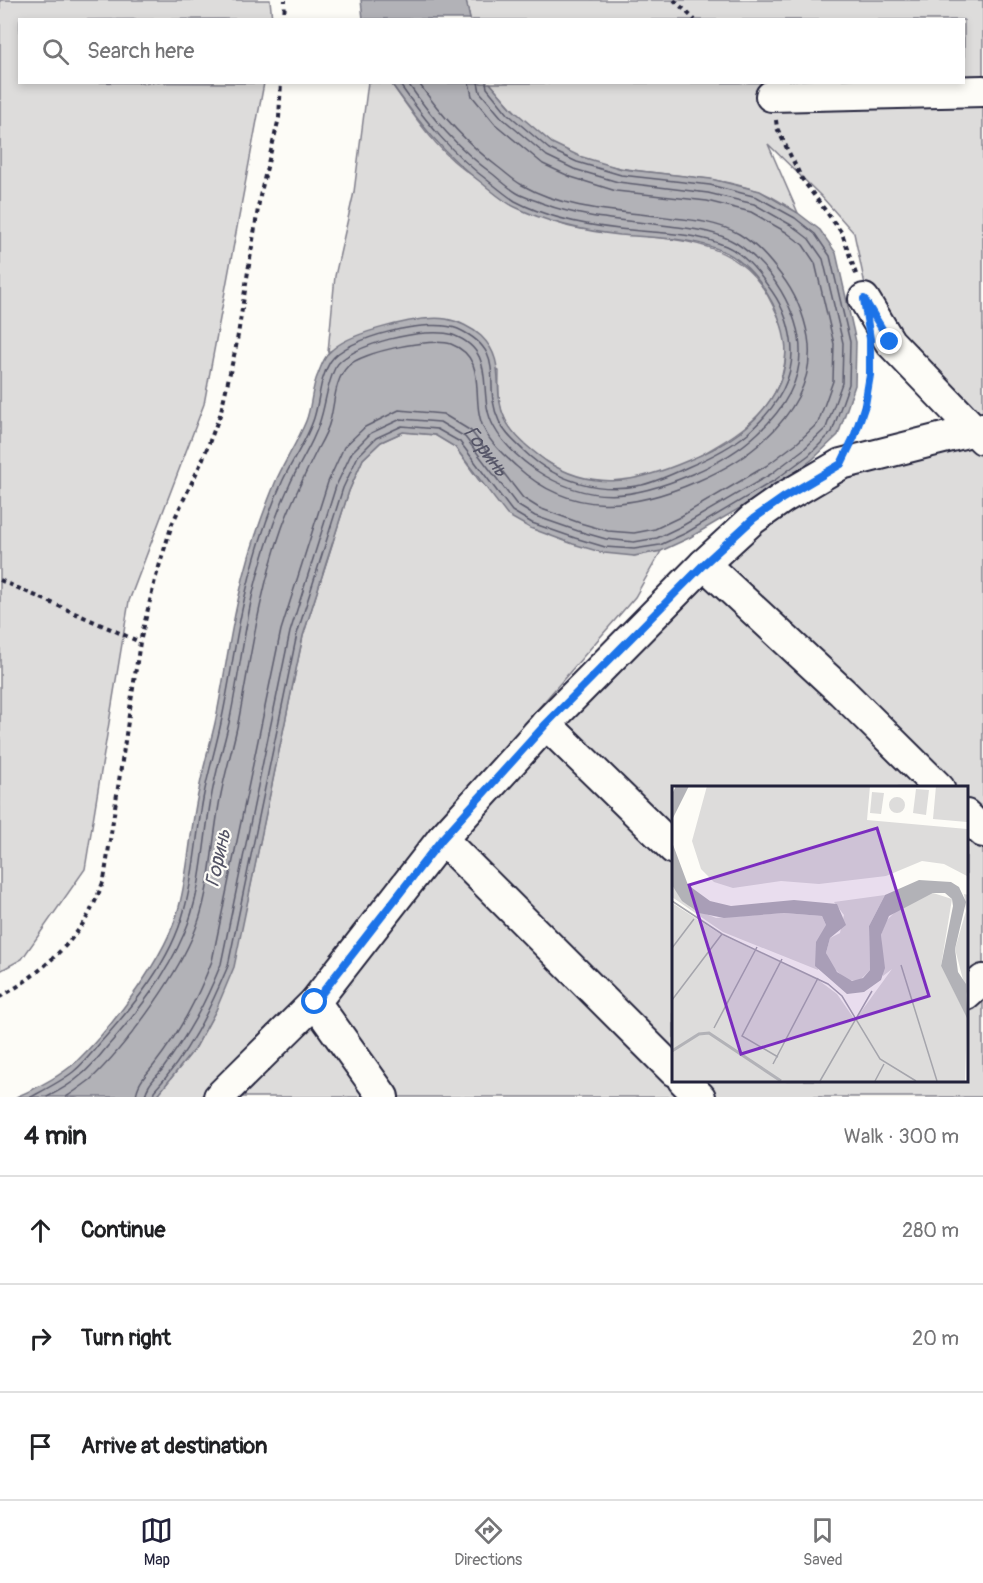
<!DOCTYPE html>
<meta charset="utf-8">
<style>
:root{--surface:#fff;--page:#f2f2f2;--text:#202124;--muted:#757577;--line:#e0e0e0;--accent:#22223b}
body{margin:0;font-family:Pangolin,sans-serif;background:var(--page);color:var(--text)}
.stop{position:absolute;width:18px;height:18px;margin:-14px;border:4px solid #1a73e8;border-radius:50%;background:#fff}
.stop.end{background:#1a73e8;border-color:#fff;box-shadow:0 2px 6px #0008}
.list{margin:0;padding:0;list-style:none}
h2{display:flex;justify-content:space-between;align-items:center;height:78px;margin:0;padding:0 24px;font-size:26px}
h2 small{font-size:20px;font-weight:400;color:var(--muted)}
.list li{display:grid;grid-template-columns:39px 1fr auto;gap:18px;align-items:center;box-sizing:border-box;height:108px;padding:0 24px;border-top:2px solid var(--line)}
.list b{display:block;font-size:22px;white-space:nowrap}
.list em{font-size:20px;font-style:normal;color:var(--muted)}
.icon{flex:none;width:33px;height:33px;fill:none;stroke:currentColor;stroke-width:2;stroke-linecap:round;stroke-linejoin:round}
.map{position:relative;flex:none;width:983px;height:1097px;overflow:hidden}
.search{position:absolute;background:var(--surface);box-shadow:0 3px 9px #0003;left:18px;right:18px;top:18px;height:66px;display:flex;align-items:center;gap:15px;box-sizing:border-box;padding:0 21px;border-radius:0px;color:var(--muted);font-size:22px}
.sheet{height:402px;background:var(--surface)}
nav{display:flex;justify-content:space-around;align-items:center;box-sizing:border-box;height:84px;border-top:2px solid var(--line);background:var(--surface);font-size:16px;color:var(--muted)}
nav a{display:grid;justify-items:center;gap:3px}
nav .on{color:var(--accent)}
.map>svg:first-child{display:block}
.green{fill:#dddcdb;stroke:#807f8b;stroke-width:1.5;fill-rule:evenodd}
.water{fill:#b2b2b7;stroke:#787885;stroke-width:1.5}
.lines{fill:none;stroke-linecap:round;stroke-linejoin:round}
.shore{stroke:#5c5c6d;stroke-width:1.5}
.minor-casing{stroke:#22223b;stroke-width:34}
.path{stroke:#22223b;stroke-width:4;stroke-dasharray:4.5 4.5;stroke-linecap:butt}
.minor{stroke:#fdfcf7;stroke-width:30}
.route{stroke:#1a73e8;stroke-width:8}
.labels{text-anchor:middle;dominant-baseline:central;stroke-width:4.5;stroke-linejoin:round;paint-order:stroke}
.water-label{font-size:20px;font-style:italic;fill:#545466;stroke:#fdfcf7}
.inset-river{fill:none;stroke:#b2b2b7;stroke-width:3}
.inset-road{fill:none;stroke:#a5a5ac;stroke-width:1.5}
.view{fill:#7b2cbf;fill-opacity:0.15;stroke:#7b2cbf;stroke-width:3}
.inset-edge{fill:none;stroke:#22223b;stroke-width:3}
</style>
<div class="map">
<svg width="983" height="1097" viewBox="0 0 983 1097">
<rect width="100%" height="100%" fill="#fdfcf7"/>
<filter id="ink" filterUnits="userSpaceOnUse"><feTurbulence type="fractalNoise" baseFrequency=".0167" numOctaves="2"/><feDisplacementMap in="SourceGraphic" scale="12" xChannelSelector="R" yChannelSelector="G"/><feConvolveMatrix kernelMatrix="1 2 1 2 8 2 1 2 1" color-interpolation-filters="sRGB"/></filter>
<g filter="url(#ink)">
<g class="green">
<path d="M0 0H270L272 19 20 20V82L264 83 204 404 129 601 85 869 22 959 0 971Z"/>
<path d="M466 0H983V424L867 294 854 233 821 196 768 144 798 213C786 206 772 195 758 191 692 167 614 182 552 144 528 128 508 104 490 83L964 82V20H470Z"/>
<path d="M368 82 391 83C412 113 433 145 462 168 478 181 500 190 519 200 533 208 548 220 564 225 572 228 582 229 591 230 658 242 736 229 771 302 779 317 787 333 786 350 784 396 757 422 720 444 691 462 654 480 620 481 611 482 601 480 592 480 563 478 515 444 504 417 497 403 499 386 499 371L432 319 383 328 328 352 335 276 354 192Z"/>
<path d="M403 432 435 435 455 447 480 482 634 556 661 551 635 597 397 871 369 920 306 997 205 1097H156L196 1047 216 1010 246 908 303 636 349 491 363 459 381 442Z"/>
<path d="M983 436V1097H229L447 843 709 569 821 485ZM674 788H966V1080H674Z"/>
</g>
<g class="water">
<path d="M361 0H466L470 19H363Z"/>
<path d="M391 83H490L512 109 552 143 579 156 622 169 711 179 760 191 798 213 820 230 836 253 856 342 855 385 838 435 813 459 779 485 689 538 661 551 634 556 604 553 573 544 530 528 507 515 455 447 435 435 403 432 381 442 363 459 349 491 303 636 234 967 216 1010 196 1047 156 1097H16C37 1088 59 1077 76 1062 112 1027 167 956 179 907 189 869 190 828 199 790 203 767 210 745 215 723 224 681 229 638 239 596 247 558 260 520 275 483 284 462 297 443 306 421 312 406 311 389 318 374 322 364 325 355 333 349 352 332 421 315 446 319 458 321 472 328 481 336 508 362 491 390 505 419 513 436 531 450 546 461 593 492 638 482 687 461 705 454 723 445 739 433 767 411 791 378 785 341 780 308 757 269 727 253 696 237 654 238 620 235 584 231 548 223 515 207 504 202 493 192 483 184 445 156 418 121 391 83Z"/>
</g>
<g class="lines">
<g class="shore">
<path d="M31 1097C46 1089 60 1082 73 1072 83 1064 92 1053 100 1043 134 1005 171 961 184 911 195 873 196 833 204 794 209 769 217 744 222 718 231 676 236 633 246 592 255 554 267 515 283 480 293 459 307 440 314 418 320 399 319 380 330 362 345 337 431 317 458 329 510 353 481 383 499 421 504 433 515 442 524 451 555 481 599 494 642 485 658 481 673 474 688 467 709 458 730 448 748 433 775 409 797 378 791 340 788 320 780 301 768 286 757 270 744 254 726 246 693 232 654 233 619 229 585 225 545 217 515 201 507 196 499 189 491 183 451 153 427 123 398 82"/>
<path d="M47 1097C59 1091 71 1084 80 1076 90 1068 99 1057 107 1047 137 1013 166 976 184 934 202 893 203 843 211 799 215 774 223 748 229 723 238 681 243 639 252 597 261 560 273 521 289 486 298 465 312 446 319 424 326 405 326 386 335 368 348 344 428 326 453 335 500 353 475 393 494 427 503 444 519 458 534 469 589 506 634 499 692 474 716 464 739 451 758 433 785 408 805 377 799 338 795 316 785 295 771 276 761 263 750 252 736 243 716 231 691 229 670 226 627 220 585 219 544 204 536 200 525 198 517 193 509 188 501 181 494 175 458 149 432 118 407 82"/>
<path d="M66 1097C74 1092 82 1086 90 1080 126 1046 172 983 192 938 212 893 211 842 221 794 226 769 234 744 239 718 251 654 260 590 282 528 292 500 305 474 318 448 323 439 328 430 330 421 335 403 334 380 348 366 361 352 433 337 451 344 490 359 469 399 484 429 491 444 504 455 516 466 572 518 633 509 698 481 721 471 745 458 764 440 793 413 815 379 808 337 804 315 795 293 781 275 769 259 757 245 739 234 720 223 695 220 673 218 623 211 567 211 522 185 513 180 506 173 498 167 466 143 441 115 418 82"/>
<path id="s1" d="M136 1097C137 1083 146 1075 154 1065 181 1030 196 1001 212 961L281 630 328 482 344 447 365 427 399 410 443 414 471 431 523 498 539 508 580 523 608 531 634 533 655 529 678 518 766 466 798 442 818 423 833 381 834 344 815 263 803 245 786 232 751 212 707 201 616 191 571 177 543 164 495 124 472 96 469 82"/>
<path d="M145 1097C146 1086 155 1078 162 1070 189 1033 204 1006 221 964L290 632 336 486 352 452 371 433 401 419 440 422 465 437 517 505 535 516 578 531 606 539 634 542 657 538 682 526 771 474 804 449 826 428 842 383 843 343 823 259 809 239 791 225 754 204 708 193 618 182 574 169 547 156 502 118 480 92 478 82"/>
<path d="M153 1097 154 1091C188 1055 209 1011 228 966L297 634 343 488 358 456 376 438 402 426 437 429 460 442 512 511 532 523 575 538 605 547 634 549 660 545 686 533 775 480 809 455 832 432 849 384 850 342 830 256 815 234 795 218 757 197 710 185 621 175 577 162 549 149 508 114 487 88 486 82"/>
</g>
<g class="minor-casing">
<g id="minor">
<path d="M771 96 983 91"/>
<path d="M864 299 890 342 983 439"/>
<path d="M704 564 842 692 939 788"/>
<path d="M546 724 674 849"/>
<path d="M966 815 983 832"/>
<path d="M442 839 674 1071"/>
<path d="M966 995 983 980"/>
<path d="M315 1002 383 1097"/>
<path d="M683 1080 700 1097"/>
<path d="M219 1097 315 1002 442 839 546 724 704 564 753 519 783 498 841 464 983 428"/>
</g>
</g>
<g class="path">
<path d="M674 0 695 20"/>
<path d="M284 20 285 0"/>
<path d="M776 120 777 128 802 179 842 233 857 277"/>
<path d="M855 435C863 410 870 385 870 358"/>
<path d="M0 580 140 642"/>
<path d="M0 997C33 979 74 944 91 910 96 900 100 890 104 880L140 642 155 580 172 524 202 461 220 415 236 347 260 196 279 118 281 82"/>
</g>
<use href="#minor" class="minor"/>
</g>
</g>
<g class="lines" filter="url(#ink)">
<path class="route" d="M315 1002 442 839 546 724 704 564 753 519 783 498 841 464 854 437 865 405 870 375V339L864 299 890 342"/>
</g>
<g class="labels">
<g class="water-label">
<text stroke="none"><textPath href="#s1" startOffset="858">Горинь</textPath></text>
<text transform="translate(218 858) rotate(-78)">Горинь</text>
</g>
</g>
<g transform="translate(672 786)">
<rect width="296" height="296" fill="#fdfcf7"/>
<path d="M35 0H198L195 34 295 43V90L272 78 250 75 214 90 147 98 109 95 61 102 42 96 29 83 20 55ZM264 0H295V36L261 33ZM244 3 257 4 254 29 241 27ZM200 6 212 7 209 28 198 27ZM217 19a8 8 0 1 1 16 0a8 8 0 1 1-16 0ZM0 99 19 122 44 132 112 127 150 130 154 139 146 184 51 146 0 111ZM261 107 280 113 269 180 295 231 293 295H0V117L50 149 145 193 165 208 183 234 220 183 211 190 209 149 214 135 224 125ZM292 108 296 109 295 209 283 163 294 125ZM213 109 197 140 198 184 187 195 175 194 159 180 154 167 158 152 168 147 172 129 162 116Z" fill="#dddcdb"/>
<path d="M4 0H17L0 34V8ZM0 56 16 99 38 115 59 120 122 114 165 118 174 139 158 152 154 167 165 186 180 195 191 192 198 184 197 140 213 109 247 94 279 96 287 101 294 116 283 163 286 186 294 198 295 232 269 180 281 120 280 113 273 107H261L217 130 209 149 213 182 209 194 192 206 175 208 143 180 144 156 154 139 150 130 112 127 52 132 27 127 10 115 0 99Z" fill="#b2b2b7"/>
<path class="inset-river" d="M0 265 27 248 37 247 109 295"/>
<path class="inset-road" d="M0 115 50 148 156 198 170 210 208 273 244 295M0 162 22 133M229 179 265 295M0 214 50 148M42 242 85 161M106 271 70 250 110 173M101 278 146 192M148 295 200 205M203 295 212 278"/>
<path class="view" d="M205 42 257 210 69 268 17 99Z"/>
<rect width="296" height="296" class="inset-edge"/>
</g>
</svg>
<div class="stop" style="left:315px;top:1002px"></div>
<div class="stop end" style="left:890px;top:342px"></div>
<div class="search"><svg class="icon" aria-label="search" viewBox="0 0 24 24"><circle cx="10" cy="10" r="6"/><path d="M15 15l6 6"/></svg>Search here</div>
</div>
<section class="sheet">
<h2>4 min<small>Walk · 300 m</small></h2>
<ul class="list">
<li><svg class="icon" aria-label="ahead" viewBox="0 0 24 24"><path d="M12 20V5M6 11l6-6 6 6"/></svg><div><b>Continue</b></div><em>280 m</em></li>
<li><svg class="icon" aria-label="right" viewBox="0 0 24 24"><path d="M7 20v-9h11M14 6l5 5-5 5"/></svg><div><b>Turn right</b></div><em>20 m</em></li>
<li><svg class="icon" aria-label="arrive" viewBox="0 0 24 24"><path d="M6 21V4h12l-3 4 3 4H6"/></svg><div><b>Arrive at destination</b></div></li>
</ul>
</section>
<nav>
<a class="on"><svg class="icon" aria-label="map" viewBox="0 0 24 24"><path d="M3 6l6-2 6 2 6-2v14l-6 2-6-2-6 2zM9 4v14M15 6v14"/></svg>Map</a>
<a><svg class="icon" aria-label="directions" viewBox="0 0 24 24"><path d="M12 3l9 9-9 9-9-9zM9 14v-3h6M13 9l2 2-2 2"/></svg>Directions</a>
<a><svg class="icon" aria-label="saved" viewBox="0 0 24 24"><path d="M7 4h10v16l-5-4-5 4z"/></svg>Saved</a>
</nav>
